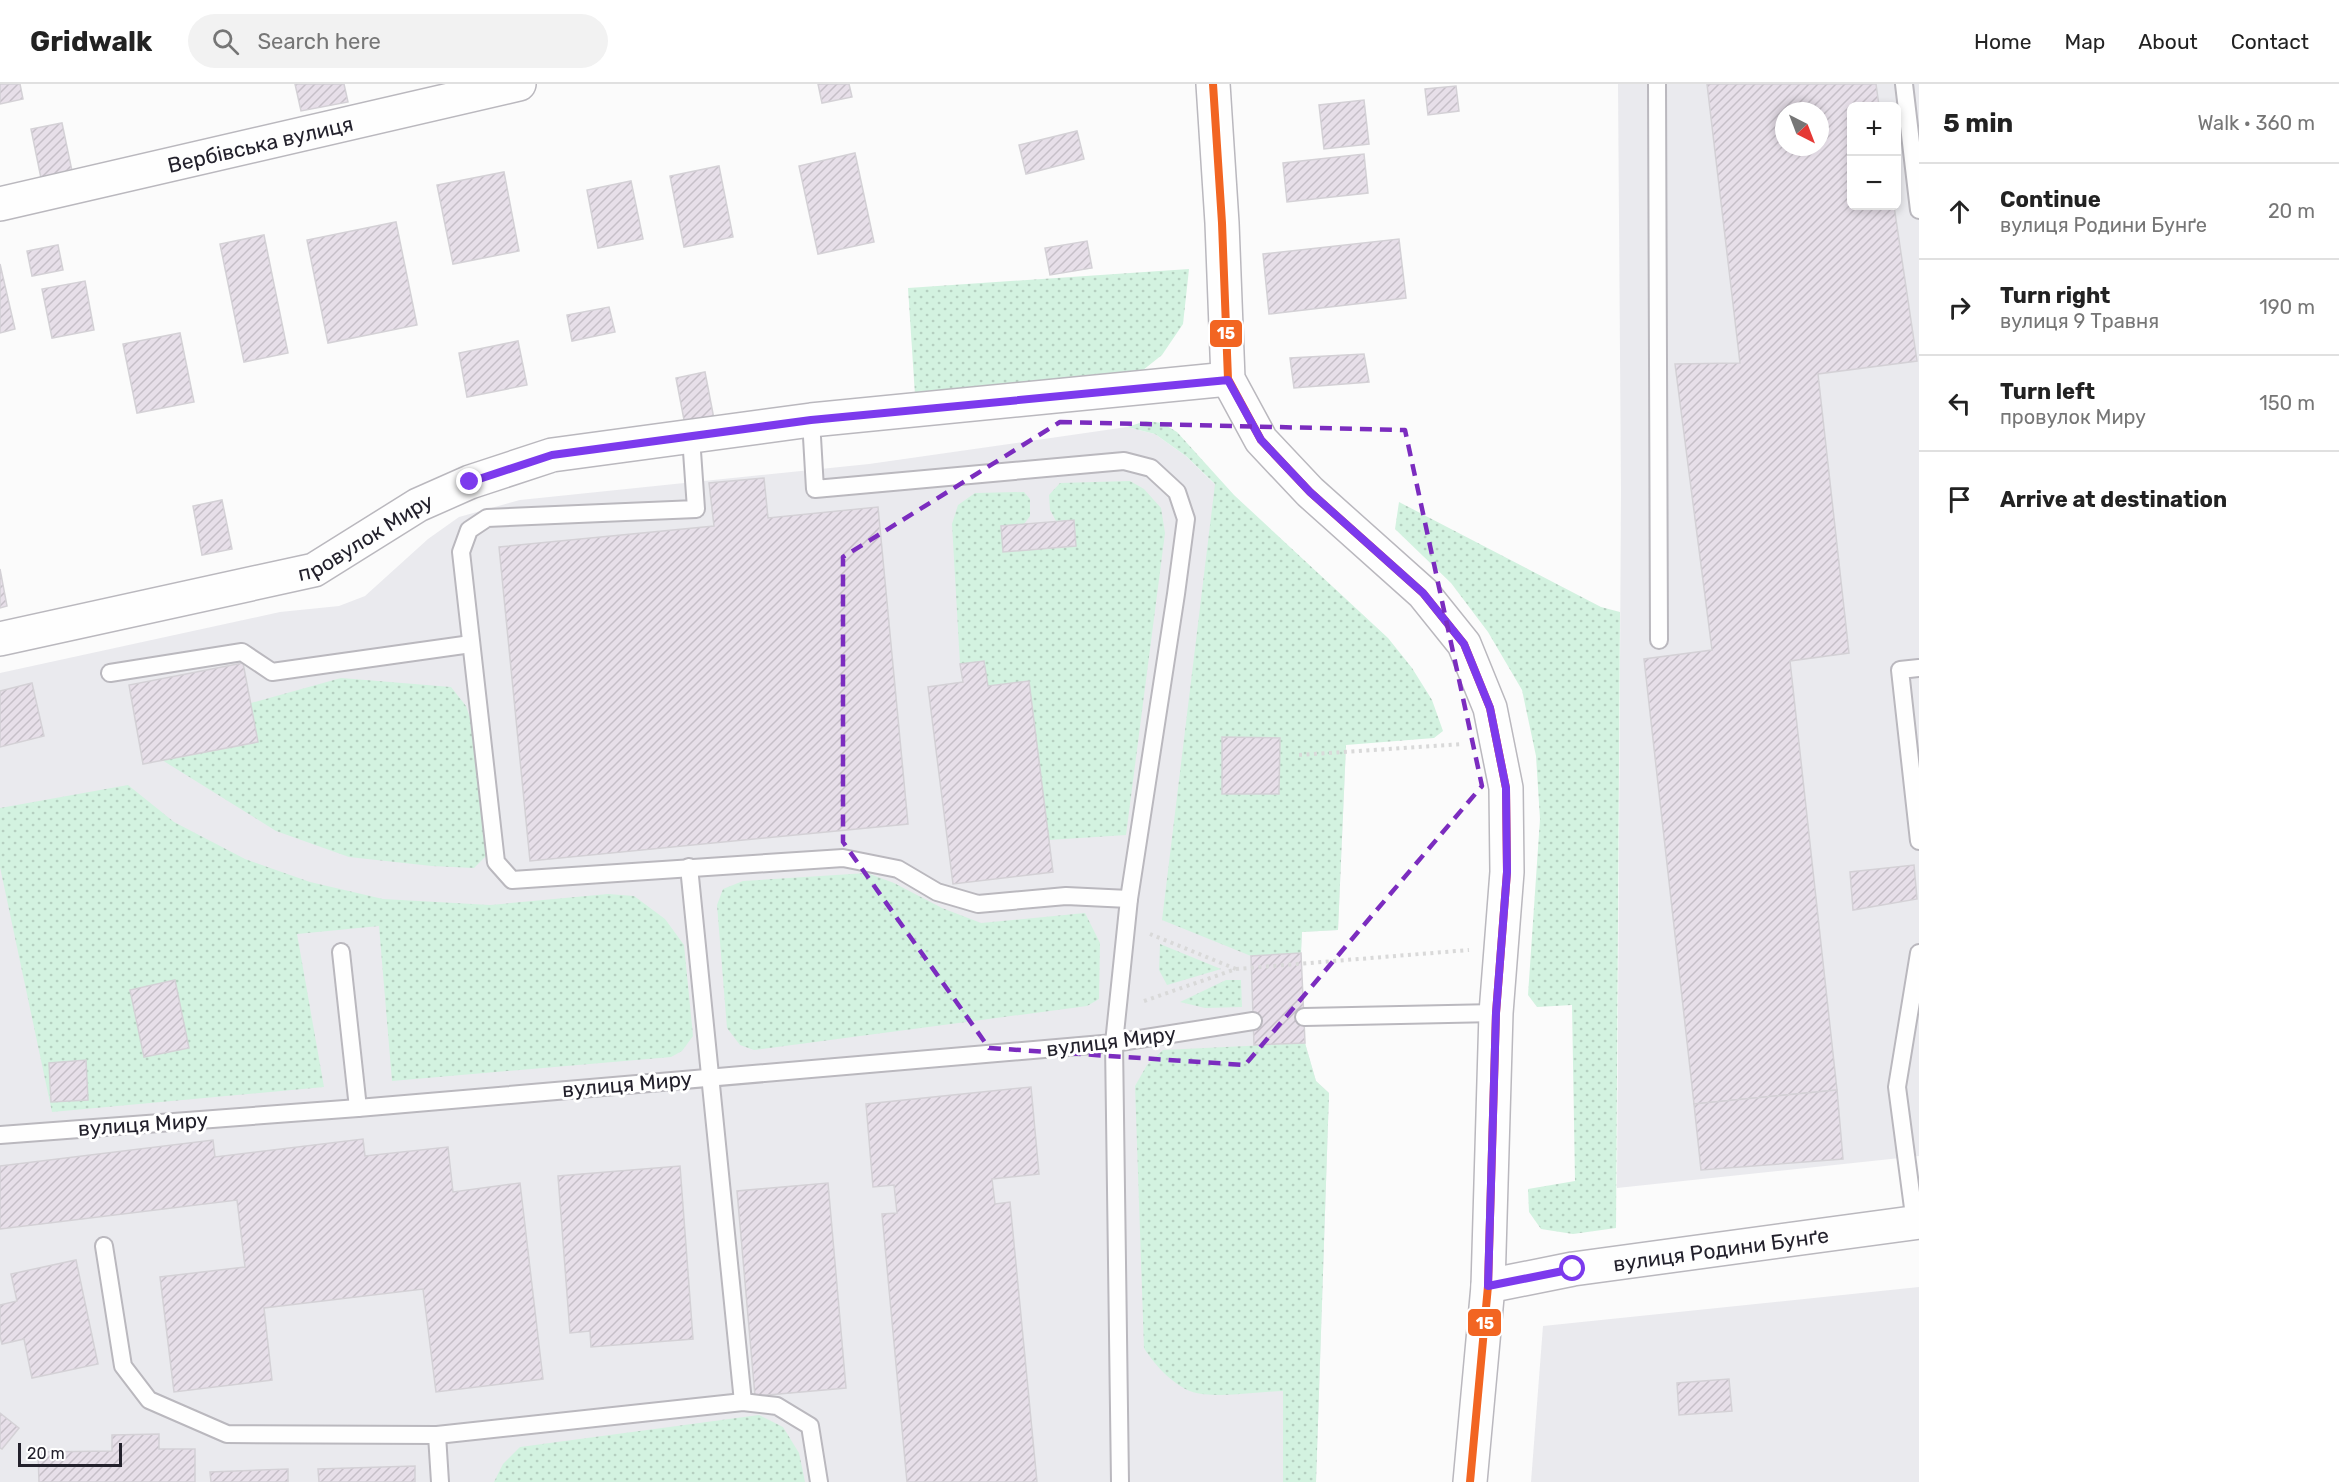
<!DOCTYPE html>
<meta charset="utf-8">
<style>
:root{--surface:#fff;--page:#f2f2f2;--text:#222;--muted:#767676;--line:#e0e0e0}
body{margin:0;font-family:Rubik,sans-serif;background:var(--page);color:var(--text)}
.controls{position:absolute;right:18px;top:18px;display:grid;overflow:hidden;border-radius:9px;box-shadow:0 3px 9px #0003}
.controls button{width:54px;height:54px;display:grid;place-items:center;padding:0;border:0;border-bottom:2px solid var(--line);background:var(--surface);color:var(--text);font:30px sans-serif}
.compass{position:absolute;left:1775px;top:18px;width:54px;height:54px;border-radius:50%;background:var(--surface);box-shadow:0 3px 9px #0003;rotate:138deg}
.scale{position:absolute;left:18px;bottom:15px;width:104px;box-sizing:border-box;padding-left:6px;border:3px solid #23212c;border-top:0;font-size:16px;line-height:21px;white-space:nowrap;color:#23212c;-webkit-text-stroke:4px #fff;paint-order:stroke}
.stop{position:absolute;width:18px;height:18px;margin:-14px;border:4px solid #7c3aed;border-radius:50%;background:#fff}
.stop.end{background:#7c3aed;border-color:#fff;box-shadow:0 2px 6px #0008}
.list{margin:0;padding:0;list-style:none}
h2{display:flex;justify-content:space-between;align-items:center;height:78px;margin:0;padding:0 24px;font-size:26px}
h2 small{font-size:20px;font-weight:400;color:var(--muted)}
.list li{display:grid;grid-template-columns:39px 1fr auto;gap:18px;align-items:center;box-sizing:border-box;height:96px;padding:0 24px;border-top:2px solid var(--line)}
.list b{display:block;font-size:22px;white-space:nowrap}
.list p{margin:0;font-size:20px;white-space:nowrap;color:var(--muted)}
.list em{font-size:20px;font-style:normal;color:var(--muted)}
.icon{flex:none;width:33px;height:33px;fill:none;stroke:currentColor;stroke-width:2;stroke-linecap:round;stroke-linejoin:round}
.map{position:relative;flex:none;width:1919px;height:1398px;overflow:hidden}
header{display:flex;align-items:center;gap:36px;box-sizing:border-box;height:84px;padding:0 30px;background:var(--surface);border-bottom:2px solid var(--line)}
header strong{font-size:28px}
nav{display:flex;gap:33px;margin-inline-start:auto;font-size:21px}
.search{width:420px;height:54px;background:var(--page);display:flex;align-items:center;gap:15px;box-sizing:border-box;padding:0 21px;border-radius:33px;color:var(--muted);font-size:22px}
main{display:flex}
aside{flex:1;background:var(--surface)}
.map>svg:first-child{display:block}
.built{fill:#eaeaee;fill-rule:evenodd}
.grass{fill:url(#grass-dots)}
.building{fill:url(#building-hatch);stroke:#d4d1d6;stroke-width:1.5;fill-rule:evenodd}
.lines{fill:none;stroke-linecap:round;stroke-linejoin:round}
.service-casing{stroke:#bab8be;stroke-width:20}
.minor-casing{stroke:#bab8be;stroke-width:36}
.secondary-casing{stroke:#bab8be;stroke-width:36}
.path{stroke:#d9d9d9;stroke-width:4;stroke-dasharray:3 4.5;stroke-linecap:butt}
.service{stroke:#fefefe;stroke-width:16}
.minor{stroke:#fefefe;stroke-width:33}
.secondary{stroke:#fefefe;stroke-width:33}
.bus-1-casing{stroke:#fff;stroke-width:12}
.bus-1{stroke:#f26522;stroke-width:8}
.route{stroke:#7c3aed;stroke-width:8}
.marked{fill:none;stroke:#7b2cbf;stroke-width:4.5;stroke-dasharray:12 8;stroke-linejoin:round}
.labels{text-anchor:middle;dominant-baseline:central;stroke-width:6;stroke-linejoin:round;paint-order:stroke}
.street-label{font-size:21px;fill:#23212c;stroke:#fff}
.line-badge{stroke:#fff;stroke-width:2}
.badge-label{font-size:16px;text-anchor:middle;font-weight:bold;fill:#fff}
</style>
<header>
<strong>Gridwalk</strong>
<div class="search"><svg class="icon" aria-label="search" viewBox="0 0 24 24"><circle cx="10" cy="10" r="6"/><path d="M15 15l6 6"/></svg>Search here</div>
<nav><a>Home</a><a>Map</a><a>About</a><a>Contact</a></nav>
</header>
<main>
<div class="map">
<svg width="1919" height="1398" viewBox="0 0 1919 1398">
<defs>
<pattern id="grass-dots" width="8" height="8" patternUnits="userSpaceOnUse" patternTransform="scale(1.5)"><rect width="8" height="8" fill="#d3f2e0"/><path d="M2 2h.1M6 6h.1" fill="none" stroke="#b5cfc0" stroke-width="1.8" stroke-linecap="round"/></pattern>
<pattern id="building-hatch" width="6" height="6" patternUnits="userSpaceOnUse" patternTransform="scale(1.5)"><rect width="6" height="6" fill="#e7dfe9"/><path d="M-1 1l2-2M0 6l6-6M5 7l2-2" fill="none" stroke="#c6bfc8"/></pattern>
</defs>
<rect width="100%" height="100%" fill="#fbfbfb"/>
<g class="built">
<path d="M1618 0H1919V1072L1617 1104 1621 407ZM1852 22H1896V122H1852ZM1784 27H1820V63H1784Z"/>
<path d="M1127 343 1155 350 1186 372 1331 514 1350 570 1338 846 1302 848 1301 869 1305 959 1316 997 1329 1009 1316 1398H0V589L280 528 339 522 365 512 428 455 459 433 520 416 869 380Z"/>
<path d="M1919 1203V1398H1531L1543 1242Z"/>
</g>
<g class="grass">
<path d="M1189 185 1183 240 1162 271 1138 290 915 311 908 204Z"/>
<path d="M1146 337 1162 339 1177 348 1234 411 1388 554 1412 584 1432 616 1443 647 1434 654 1346 661 1338 846 1302 848 1301 869 1251 872 1162 836 1215 400 1186 372 1155 350 1127 343Z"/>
<path d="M1130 397 1144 405 1161 424 1165 449 1126 751 1049 756 1029 597 988 602 984 577 960 580 952 440 958 421 975 409 1024 408 1030 415V432L1024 440 1001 442 1004 467 1076 462 1074 436 1056 437 1050 426 1049 411 1060 399Z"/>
<path d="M1399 418 1601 523 1620 528 1616 1144 1573 1150 1541 1145 1529 1128 1528 1105 1575 1097 1572 921 1537 923 1528 911 1540 735 1536 672 1522 606 1488 548 1451 499 1395 445Z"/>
<path d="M341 594 451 603 466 622 473 643 487 771 474 784 432 782 349 773 276 747 162 676 251 619Z"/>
<path d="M128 701 174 738 245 775 310 798 383 815 490 821 608 810 634 812 665 835 684 861 693 952 682 967 671 973 392 997 379 842 297 850 324 1003 52 1028 0 783V724Z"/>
<path d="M867 789 894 799 942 824 981 839 1085 829 1100 859 1099 915 1087 922 754 966 740 961 727 944 717 821 723 805 743 797Z"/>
<path d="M1160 860 1221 885 1167 901 1159 886Z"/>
<path d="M1226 896H1241L1242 923 1205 924 1180 918Z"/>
<path d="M1305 959 1316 997 1329 1009 1316 1398H1283V1307C1257 1308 1229 1313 1202 1310 1179 1308 1156 1283 1144 1264L1135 1002 1147 981 1163 966Z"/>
<path d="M759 1331 783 1343 799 1369 805 1398H494L503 1380 520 1363Z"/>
</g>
<g class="building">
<path d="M0 0H20L23 15 0 20Z"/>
<path d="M295 0H344L348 18 301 27Z"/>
<path d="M818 0H849L852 13 822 19Z"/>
<path d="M1707 0H1876L1879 22H1852V122H1894L1917 277 1818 290 1849 569 1790 577 1837 1006 1694 1020 1644 575 1712 566 1675 280 1740 279ZM1784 27H1820V63H1784Z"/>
<path d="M1456 2 1459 27 1428 31 1425 5Z"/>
<path d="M1364 16 1369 60 1324 65 1319 21Z"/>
<path d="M62 39 72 87 41 94 31 45Z"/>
<path d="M1077 47 1084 75 1026 90 1019 61Z"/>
<path d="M855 69 874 158 818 170 799 82Z"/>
<path d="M1364 70 1368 109 1287 118 1283 79Z"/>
<path d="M719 82 733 153 684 163 670 92Z"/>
<path d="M504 88 519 167 453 180 437 101Z"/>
<path d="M631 97 643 155 598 164 587 106Z"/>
<path d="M396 138 417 241 328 259 307 156Z"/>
<path d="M264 151 288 269 244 278 220 160Z"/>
<path d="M1399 155 1406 214 1269 230 1263 170Z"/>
<path d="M1087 157 1092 184 1050 191 1045 164Z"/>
<path d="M58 161 63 186 32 192 27 167Z"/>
<path d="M0 180 15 245 0 249Z"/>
<path d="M85 197 94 246 52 254 42 205Z"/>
<path d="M609 223 615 248 572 257 567 231Z"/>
<path d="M180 249 194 318 137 329 123 260Z"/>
<path d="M518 257 527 301 467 313 459 269Z"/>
<path d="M1364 270 1369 298 1294 304 1290 274Z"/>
<path d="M705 288 714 335 685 341 676 294Z"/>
<path d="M764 394 768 434 878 423 908 740 530 777 499 463 714 442 709 399Z"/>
<path d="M222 416 232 465 202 471 193 422Z"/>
<path d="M1074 436 1076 462 1003 468 1001 442Z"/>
<path d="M0 485 7 522 0 524Z"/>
<path d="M984 577 988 602 1029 597 1053 788 953 800 928 603 963 598 960 580Z"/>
<path d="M243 579 258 658 143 680 129 601Z"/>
<path d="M32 599 44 652 0 663V607Z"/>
<path d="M1222 653 1280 654 1279 710H1222Z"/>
<path d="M1914 781 1917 815 1853 826 1850 788Z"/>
<path d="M1301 869 1305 959 1254 961 1251 872Z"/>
<path d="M175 896 189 964 144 973 130 906Z"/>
<path d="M86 976 88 1016 51 1018 49 979Z"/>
<path d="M1031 1003 1039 1090 992 1095 995 1120 1010 1118 1037 1398H907L882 1130 897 1129 894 1101 873 1103 866 1020Z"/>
<path d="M1837 1006 1843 1075 1701 1086 1694 1020Z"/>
<path d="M363 1055 365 1072 448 1063 453 1108 520 1099 543 1295 436 1308 423 1205 264 1224 272 1296 174 1308 160 1193 245 1183 237 1116 0 1145V1082L213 1056 215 1073Z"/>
<path d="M680 1082 693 1255 591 1263 590 1247 570 1249 558 1092Z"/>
<path d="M828 1099 846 1304 755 1312 737 1107Z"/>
<path d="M76 1176 98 1280 32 1294 24 1255 2 1260 0 1252V1221L17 1217 11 1190Z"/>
<path d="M1729 1295 1732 1327 1679 1331 1677 1299Z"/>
<path d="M0 1329 19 1344 2 1365 0 1364Z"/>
<path d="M159 1350V1365H195V1398H39L38 1368 112 1367V1351Z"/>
<path d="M415 1382V1398H319L318 1385Z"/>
<path d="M288 1385V1398H211L210 1388Z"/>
</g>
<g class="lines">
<g class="service-casing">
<g id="service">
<path d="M1657 0 1659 556"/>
<path d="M1904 0 1919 126"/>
<path d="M811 336 815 405 1124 377 1151 384 1177 408 1186 435 1176 510 1129 815 1114 959 1120 1398"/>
<path d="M691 353 696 425 487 434 469 446 461 468 496 778 512 796 843 774 898 785 937 808 978 820 1066 812 1129 815"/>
<path d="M1919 584 1900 586 1919 757"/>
<path d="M110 589 242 568 272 588 471 560"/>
<path d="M689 783 743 1318"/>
<path d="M341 868 358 1024"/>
<path d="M1304 933 1496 929"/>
<path d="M0 1051 358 1024 1114 959 1253 937"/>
<path d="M1915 1139 1897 1003 1919 869"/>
<path d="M104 1162 123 1282 149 1316 227 1350 437 1351 743 1318 777 1322 810 1342 819 1398"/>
<path d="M437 1351 440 1398"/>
</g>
</g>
<g class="minor-casing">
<g id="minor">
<path id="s1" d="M0 120 519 0"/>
<path id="s2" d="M0 555 314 486 418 421 470 398 552 371 811 336 1228 295"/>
<path id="s3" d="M1488 1202 1573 1185 1919 1138"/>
</g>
</g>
<g class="secondary-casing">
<path id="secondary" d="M1213 0 1222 139 1228 295 1261 356 1310 408 1423 509 1464 560 1490 624 1506 704 1507 788 1496 929 1488 1202 1470 1398"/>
</g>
<g class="path">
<path d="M1299 671 1463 660"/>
<path d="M1236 885 1469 866"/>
<path d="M1144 917 1236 885 1150 850"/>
</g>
<use href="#service" class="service"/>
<use href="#minor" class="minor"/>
<use href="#secondary" class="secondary"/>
<g class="bus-1-casing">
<path id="bus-1" d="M1213 0 1222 139 1228 295 1261 356 1310 408 1423 509 1464 560 1490 624 1506 704 1507 788 1496 929 1488 1202 1470 1398"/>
</g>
<use href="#bus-1" class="bus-1"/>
</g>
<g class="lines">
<path class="route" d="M470 398 552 371 811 336 1228 296 1261 356 1310 408 1423 509 1464 560 1490 624 1506 704 1507 788 1496 929 1488 1202 1573 1185"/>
</g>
<path class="marked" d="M1060 338 1405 346 1482 702 1245 981 989 964 843 758V473Z"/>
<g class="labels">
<g class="street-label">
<text stroke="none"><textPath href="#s1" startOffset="267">Вербівська вулиця</textPath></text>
<text stroke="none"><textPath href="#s2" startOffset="382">провулок Миру</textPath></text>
<text transform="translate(1111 957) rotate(-7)">вулиця Миру</text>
<text transform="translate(627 1000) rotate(-5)">вулиця Миру</text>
<text transform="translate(143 1040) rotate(-4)">вулиця Миру</text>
<text stroke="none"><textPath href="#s3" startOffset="236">вулиця Родини Бунґе</textPath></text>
</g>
</g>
<g class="line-badge">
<rect x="1209" y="235" width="34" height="29" rx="6" fill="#f26522"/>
<rect x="1467" y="1224" width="35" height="29" rx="6" fill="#f26522"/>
</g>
<g class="badge-label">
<text x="1226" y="255">15</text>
<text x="1485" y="1245">15</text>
</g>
</svg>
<div class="controls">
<button>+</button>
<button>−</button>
</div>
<svg class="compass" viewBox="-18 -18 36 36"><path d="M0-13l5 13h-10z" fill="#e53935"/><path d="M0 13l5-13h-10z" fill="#767676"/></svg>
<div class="scale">20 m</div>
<div class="stop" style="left:1573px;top:1185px"></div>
<div class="stop end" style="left:470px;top:398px"></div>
</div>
<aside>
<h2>5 min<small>Walk · 360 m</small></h2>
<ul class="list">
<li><svg class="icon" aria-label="ahead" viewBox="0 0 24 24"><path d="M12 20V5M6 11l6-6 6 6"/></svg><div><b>Continue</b><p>вулиця Родини Бунґе</p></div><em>20 m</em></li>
<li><svg class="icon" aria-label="right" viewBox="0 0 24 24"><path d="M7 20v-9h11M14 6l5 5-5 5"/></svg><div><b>Turn right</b><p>вулиця 9 Травня</p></div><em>190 m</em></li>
<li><svg class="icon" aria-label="left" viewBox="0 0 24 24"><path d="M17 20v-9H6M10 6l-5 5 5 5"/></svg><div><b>Turn left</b><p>провулок Миру</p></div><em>150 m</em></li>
<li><svg class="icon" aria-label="arrive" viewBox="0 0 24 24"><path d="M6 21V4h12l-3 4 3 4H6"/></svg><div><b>Arrive at destination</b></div></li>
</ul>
</aside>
</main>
